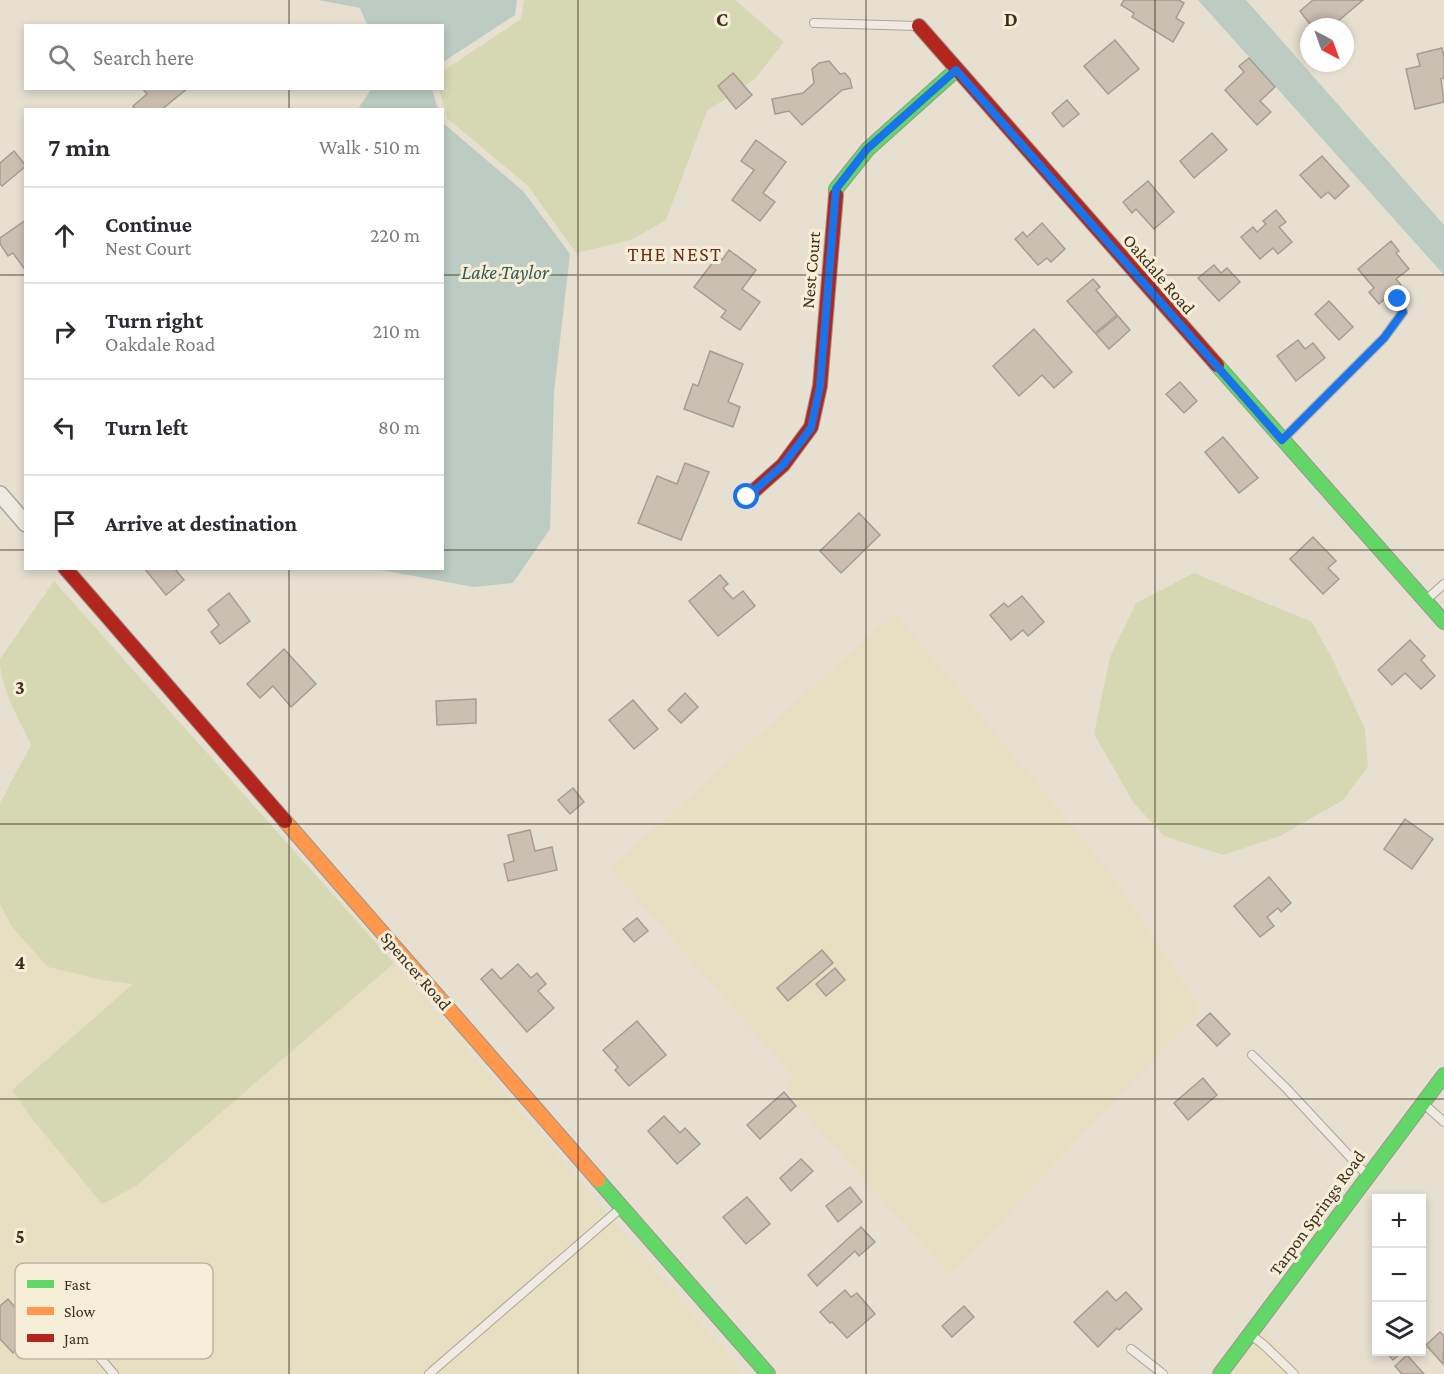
<!DOCTYPE html>
<meta charset="utf-8">
<style>
:root{--surface:#fff;--page:#f2f2f3;--text:#2b2b33;--muted:#7c7c81;--line:#e1e1e2}
body{margin:0;font-family:"Crimson Pro",serif;background:var(--page);color:var(--text)}
.controls{position:absolute;right:18px;bottom:18px;display:grid;overflow:hidden;border-radius:0px;box-shadow:0 3px 9px #0003}
.controls button{width:54px;height:54px;display:grid;place-items:center;padding:0;border:0;border-bottom:2px solid var(--line);background:var(--surface);color:var(--text);font:30px sans-serif}
.compass{position:absolute;left:1300px;top:18px;width:54px;height:54px;border-radius:50%;background:var(--surface);box-shadow:0 3px 9px #0003;rotate:139deg}
.stop{position:absolute;width:18px;height:18px;margin:-14px;border:4px solid #1a73e8;border-radius:50%;background:#fff}
.stop.end{background:#1a73e8;border-color:#fff;box-shadow:0 2px 6px #0008}
.list{margin:0;padding:0;list-style:none}
h2{display:flex;justify-content:space-between;align-items:center;height:78px;margin:0;padding:0 24px;font-size:26px}
h2 small{font-size:20px;font-weight:400;color:var(--muted)}
.list li{display:grid;grid-template-columns:39px 1fr auto;gap:18px;align-items:center;box-sizing:border-box;height:96px;padding:0 24px;border-top:2px solid var(--line)}
.list b{display:block;font-size:22px;white-space:nowrap}
.list p{margin:0;font-size:20px;white-space:nowrap;color:var(--muted)}
.list em{font-size:20px;font-style:normal;color:var(--muted)}
.icon{flex:none;width:33px;height:33px;fill:none;stroke:currentColor;stroke-width:2;stroke-linecap:round;stroke-linejoin:round}
.map{position:relative;flex:none;width:1444px;height:1374px;overflow:hidden}
.search{position:absolute;background:var(--surface);box-shadow:0 3px 9px #0003;left:24px;top:24px;width:420px;height:66px;display:flex;align-items:center;gap:15px;box-sizing:border-box;padding:0 21px;border-radius:0px;color:var(--muted);font-size:22px}
.panel{position:absolute;background:var(--surface);box-shadow:0 3px 9px #0003;left:24px;top:108px;width:420px;height:462px;border-radius:0px}
.map>svg:first-child{display:block}
.farmland{fill:#e6dfc2}
.green{fill:#d6d7b3}
.water{fill:#bcccc2}
.building{fill:#cbbfb2;stroke:#a89c90;stroke-width:1.5}
.lines{fill:none;stroke-linecap:round;stroke-linejoin:round}
.lane-casing{stroke:#ada599;stroke-width:10}
.street-casing{stroke:#ada599;stroke-width:18}
.fast-casing{stroke:#9c958a;stroke-width:16}
.slow-casing{stroke:#9c958a;stroke-width:16}
.jam-casing{stroke:#9c958a;stroke-width:16}
.lane{stroke:#efebe3;stroke-width:8}
.street{stroke:#efebe3;stroke-width:15}
.fast{stroke:#63d668;stroke-width:14}
.slow{stroke:#ff974d;stroke-width:14}
.jam{stroke:#b3261e;stroke-width:14}
.route{stroke:#1a73e8;stroke-width:8}
.grid{fill:none;stroke:#3d2e20;stroke-width:1.5;stroke-opacity:0.55}
.labels{text-anchor:middle;dominant-baseline:central;stroke-width:6;stroke-linejoin:round;paint-order:stroke}
.street-label{font-size:18px;fill:#3d2e20;stroke:#f7eed8}
.neighbourhood-label{font-size:20px;letter-spacing:1.5px;fill:#6b2e1e;stroke:#f7eed8}
.water-label{font-size:20px;font-style:italic;fill:#2f5d5a;stroke:#f7eed8}
.key{fill:#f7eed8;stroke:#bfb4a1;stroke-width:1.5}
.key-label{font-size:16px;fill:#3d2e20}
.grid-label{font-size:20px;text-anchor:middle;font-weight:bold;fill:#3d2e20;stroke:#f7eed8;stroke-width:6;stroke-linejoin:round;paint-order:stroke}
</style>
<div class="map">
<svg width="1444" height="1374" viewBox="0 0 1444 1374">
<rect width="100%" height="100%" fill="#e7e0d1"/>
<g class="farmland">
<path d="M895 613 1106 867 1201 1009 950 1275 796 1103 785 1085 794 1077 610 868Z"/>
<path d="M0 904 12 927 48 967 103 980 133 984 136 1186 394 963 744 1374H0Z"/>
<path d="M1264 1331 1301 1374H1231Z"/>
</g>
<g class="green">
<path d="M524 0H735L784 42 754 80 707 111 666 220 631 240 576 253 528 186 447 118 439 89 442 88 443 71 521 19Z"/>
<path d="M1194 573 1312 622 1331 656 1365 729 1368 767 1343 800 1280 836 1223 855 1164 836 1133 802 1094 734 1110 657 1136 603Z"/>
<path d="M54 581 394 963 136 1186 102 1204 33 1120 12 1090 133 984 103 980 48 967 12 927 0 904V803L31 745C19 718 0 689 0 659Z"/>
</g>
<g class="water">
<path d="M318 0H517L515 15 443 62 442 26 367 25 360 8Z"/>
<path d="M1198 0H1246L1444 225V275Z"/>
<path d="M372 88 432 89 438 109H358Z"/>
<path d="M443 123 524 192 570 254 554 392 550 529 513 583 474 587 375 569 442 568Z"/>
</g>
<g class="building">
<path d="M1124 0H1179L1184 3 1176 18 1184 23 1173 42 1132 17 1134 13 1121 5Z"/>
<path d="M1313 0H1363L1331 27H1312L1300 11Z"/>
<path d="M1115 40 1139 69 1108 94 1084 66Z"/>
<path d="M1442 48 1444 57V78L1441 79 1444 102 1415 109 1406 69 1420 66 1417 54Z"/>
<path d="M1249 58 1275 87 1260 101 1271 112 1257 125 1225 90 1244 72 1239 66Z"/>
<path d="M829 61 840 74 845 73 850 79 852 88 842 90 802 125 789 111 775 114 772 99 803 93 814 83 812 69 819 63Z"/>
<path d="M733 73 752 95 736 109 718 86Z"/>
<path d="M142 88H188L161 110H136L133 106 147 94Z"/>
<path d="M1067 100 1079 114 1063 127 1052 113Z"/>
<path d="M1212 133 1227 150 1194 178 1180 161Z"/>
<path d="M756 140 786 162 763 193 775 202 760 221 732 200 754 170 741 161Z"/>
<path d="M14 151 26 166 2 186 0 184V163Z"/>
<path d="M1322 156 1349 186 1335 199 1328 192 1321 198 1300 175Z"/>
<path d="M1148 181 1174 212 1154 229 1136 209 1132 213 1123 202Z"/>
<path d="M1276 210 1286 222 1279 227 1292 242 1278 254 1273 248 1260 259 1241 237 1253 227 1257 232 1266 224 1263 221Z"/>
<path d="M26 220V271L13 253 8 256 0 244V238Z"/>
<path d="M1042 223 1065 249 1051 262 1047 258 1038 265 1015 239 1023 232 1027 237Z"/>
<path d="M1391 241 1399 251 1396 253 1409 269 1396 279 1401 285 1379 304 1369 292 1374 288 1358 269Z"/>
<path d="M729 250 756 270 742 289 760 302 740 330 721 317 726 311 694 287 717 257 722 260Z"/>
<path d="M1214 265 1221 273 1227 268 1240 282 1219 301 1198 278Z"/>
<path d="M1093 279 1100 287 1096 290 1117 315 1095 333 1067 301Z"/>
<path d="M1329 301 1353 327 1339 340 1315 314Z"/>
<path d="M1118 316 1130 330 1109 349 1096 334Z"/>
<path d="M1034 329 1072 372 1054 388 1042 375 1019 396 993 366Z"/>
<path d="M1298 340 1305 349 1313 343 1325 358 1296 381 1277 356Z"/>
<path d="M710 351 743 364 728 402 740 407 733 427 684 409 693 384 698 386Z"/>
<path d="M1180 382 1197 401 1184 413 1166 394Z"/>
<path d="M1223 437 1258 478 1239 493 1205 452Z"/>
<path d="M685 463 709 472 681 540 638 523 657 476 677 484Z"/>
<path d="M859 513 880 535 841 573 820 551Z"/>
<path d="M1313 537 1336 561 1328 568 1339 579 1323 594 1290 559Z"/>
<path d="M144 568H174L184 580 166 595Z"/>
<path d="M720 575 728 584 723 588 733 599 743 591 755 606 718 636 689 601Z"/>
<path d="M229 593 250 621 220 644 211 632 219 625 208 610Z"/>
<path d="M1022 596 1044 622 1028 636 1023 630 1011 640 990 615 1004 603 1008 607Z"/>
<path d="M1410 640 1425 656 1421 660 1435 676 1421 689 1405 673 1392 685 1378 670Z"/>
<path d="M284 649 316 684 291 707 273 686 260 698 247 684Z"/>
<path d="M685 693 698 707 681 723 668 710Z"/>
<path d="M476 699V723L437 725 436 701Z"/>
<path d="M633 700 658 729 634 749 609 720Z"/>
<path d="M573 788 584 802 570 814 558 800Z"/>
<path d="M1405 819 1433 839 1412 869 1384 849Z"/>
<path d="M530 830 535 851 552 847 557 870 508 881 504 864 514 861 508 835Z"/>
<path d="M1269 877 1291 903 1281 912 1278 908 1267 917 1274 926 1260 937 1234 906Z"/>
<path d="M637 918 648 931 634 942 623 929Z"/>
<path d="M822 950 833 963 788 1001 777 988Z"/>
<path d="M518 964 531 978 537 973 546 984 538 991 554 1008 527 1032 481 979 492 969 501 979Z"/>
<path d="M835 968 845 980 826 996 816 984Z"/>
<path d="M1210 1013 1230 1034 1217 1046 1197 1025Z"/>
<path d="M637 1021 666 1055 629 1086 615 1070 618 1067 603 1050Z"/>
<path d="M1203 1078 1217 1095 1188 1120 1174 1103Z"/>
<path d="M784 1092 796 1106 760 1139 747 1125Z"/>
<path d="M664 1116 680 1133 685 1128 700 1144 677 1164 648 1131Z"/>
<path d="M801 1159 813 1171 791 1191 780 1178Z"/>
<path d="M850 1187 862 1202 838 1222 826 1206Z"/>
<path d="M747 1197 770 1224 746 1244 723 1217Z"/>
<path d="M861 1227 875 1242 859 1256 855 1251 817 1286 808 1275Z"/>
<path d="M845 1290 851 1297 857 1293 875 1314 847 1338 832 1322 830 1323 820 1312Z"/>
<path d="M1107 1291 1116 1301 1126 1292 1142 1309 1119 1330 1117 1328 1098 1347 1074 1322Z"/>
<path d="M8 1299 36 1333 13 1353 0 1339V1306Z"/>
<path d="M964 1306 974 1317 952 1337 942 1326Z"/>
<path d="M1440 1332 1444 1336 1443 1364 1426 1345Z"/>
<path d="M1386 1352H1402L1393 1360Z"/>
<path d="M1407 1355 1424 1374H1402L1395 1366Z"/>
</g>
<g class="lines">
<g class="lane-casing">
<g id="lane">
<path d="M814 23 918 26"/>
<path d="M1283 439 1384 338 1403 312 1398 299"/>
<path d="M1426 600 1444 584"/>
<path d="M1252 1055 1286 1088 1366 1174"/>
<path d="M1424 1104 1444 1122"/>
<path d="M45 1294 114 1374"/>
<path d="M1251 1335 1264 1345 1294 1374"/>
<path d="M1131 1349 1163 1374"/>
<path d="M429 1374 621 1208"/>
</g>
</g>
<g class="street-casing">
<path id="street" d="M0 494 26 524"/>
</g>
<g class="fast-casing">
<g id="fast">
<path d="M836 195V189L868 149 956 70"/>
<path d="M1217 365 1444 622"/>
<path d="M598 1180 768 1374"/>
<path d="M1220 1374 1444 1075"/>
</g>
</g>
<g class="slow-casing">
<path id="slow" d="M285 821 598 1180"/>
</g>
<g class="jam-casing">
<g id="jam">
<path d="M919 26 1217 365"/>
<path d="M747 497 783 465 811 427 820 386 836 195"/>
<path d="M65 568 285 821"/>
</g>
</g>
<use href="#lane" class="lane"/>
<use href="#street" class="street"/>
<use href="#fast" class="fast"/>
<use href="#slow" class="slow"/>
<use href="#jam" class="jam"/>
</g>
<g class="lines">
<path class="route" d="M747 497 783 465 811 428 820 386 836 189 867 149 956 70 1282 440 1384 338 1403 312 1398 299"/>
</g>
<path class="grid" d="M289 0V26M578 0V1374M866 0V1374M1155 0V1374M289 88V110M0 275H26M442 275H1444M0 550H26M442 550H1444M289 568V1374M0 824H1444M0 1099H1444"/>
<g class="labels">
<g class="street-label">
<text transform="translate(811 270) rotate(-85)">Nest Court</text>
<text transform="translate(1159 274) rotate(49)">Oakdale Road</text>
<text transform="translate(416 971) rotate(49)">Spencer Road</text>
<text transform="translate(1317 1213) rotate(-54)">Tarpon Springs Road</text>
</g>
<g class="neighbourhood-label">
<text x="675" y="254">THE NEST</text>
</g>
<g class="water-label">
<text x="505" y="272">Lake Taylor</text>
</g>
</g>
<rect x="15" y="1263" width="198" height="96" rx="9" class="key"/>
<rect x="27" y="1280" width="27" height="8" fill="#63d668"/>
<rect x="27" y="1307" width="27" height="8" fill="#ff974d"/>
<rect x="27" y="1334" width="27" height="8" fill="#b3261e"/>
<g class="key-label">
<text x="64" y="1290">Fast</text>
<text x="64" y="1317">Slow</text>
<text x="64" y="1344">Jam</text>
</g>
<g class="grid-label">
<text x="722" y="26">C</text>
<text x="1011" y="26">D</text>
<text x="20" y="694">3</text>
<text x="20" y="969">4</text>
<text x="20" y="1243">5</text>
</g>
</svg>
<div class="controls">
<button>+</button>
<button>−</button>
<button><svg class="icon" aria-label="layers" viewBox="0 0 24 24"><path d="M12 4l9 5-9 5-9-5zM3 14l9 5 9-5"/></svg></button>
</div>
<svg class="compass" viewBox="-18 -18 36 36"><path d="M0-13l5 13h-10z" fill="#e53935"/><path d="M0 13l5-13h-10z" fill="#7c7c81"/></svg>
<div class="stop" style="left:747px;top:497px"></div>
<div class="stop end" style="left:1398px;top:299px"></div>
<div class="search"><svg class="icon" aria-label="search" viewBox="0 0 24 24"><circle cx="10" cy="10" r="6"/><path d="M15 15l6 6"/></svg>Search here</div>
<section class="panel">
<h2>7 min<small>Walk · 510 m</small></h2>
<ul class="list">
<li><svg class="icon" aria-label="ahead" viewBox="0 0 24 24"><path d="M12 20V5M6 11l6-6 6 6"/></svg><div><b>Continue</b><p>Nest Court</p></div><em>220 m</em></li>
<li><svg class="icon" aria-label="right" viewBox="0 0 24 24"><path d="M7 20v-9h11M14 6l5 5-5 5"/></svg><div><b>Turn right</b><p>Oakdale Road</p></div><em>210 m</em></li>
<li><svg class="icon" aria-label="left" viewBox="0 0 24 24"><path d="M17 20v-9H6M10 6l-5 5 5 5"/></svg><div><b>Turn left</b></div><em>80 m</em></li>
<li><svg class="icon" aria-label="arrive" viewBox="0 0 24 24"><path d="M6 21V4h12l-3 4 3 4H6"/></svg><div><b>Arrive at destination</b></div></li>
</ul>
</section>
</div>
